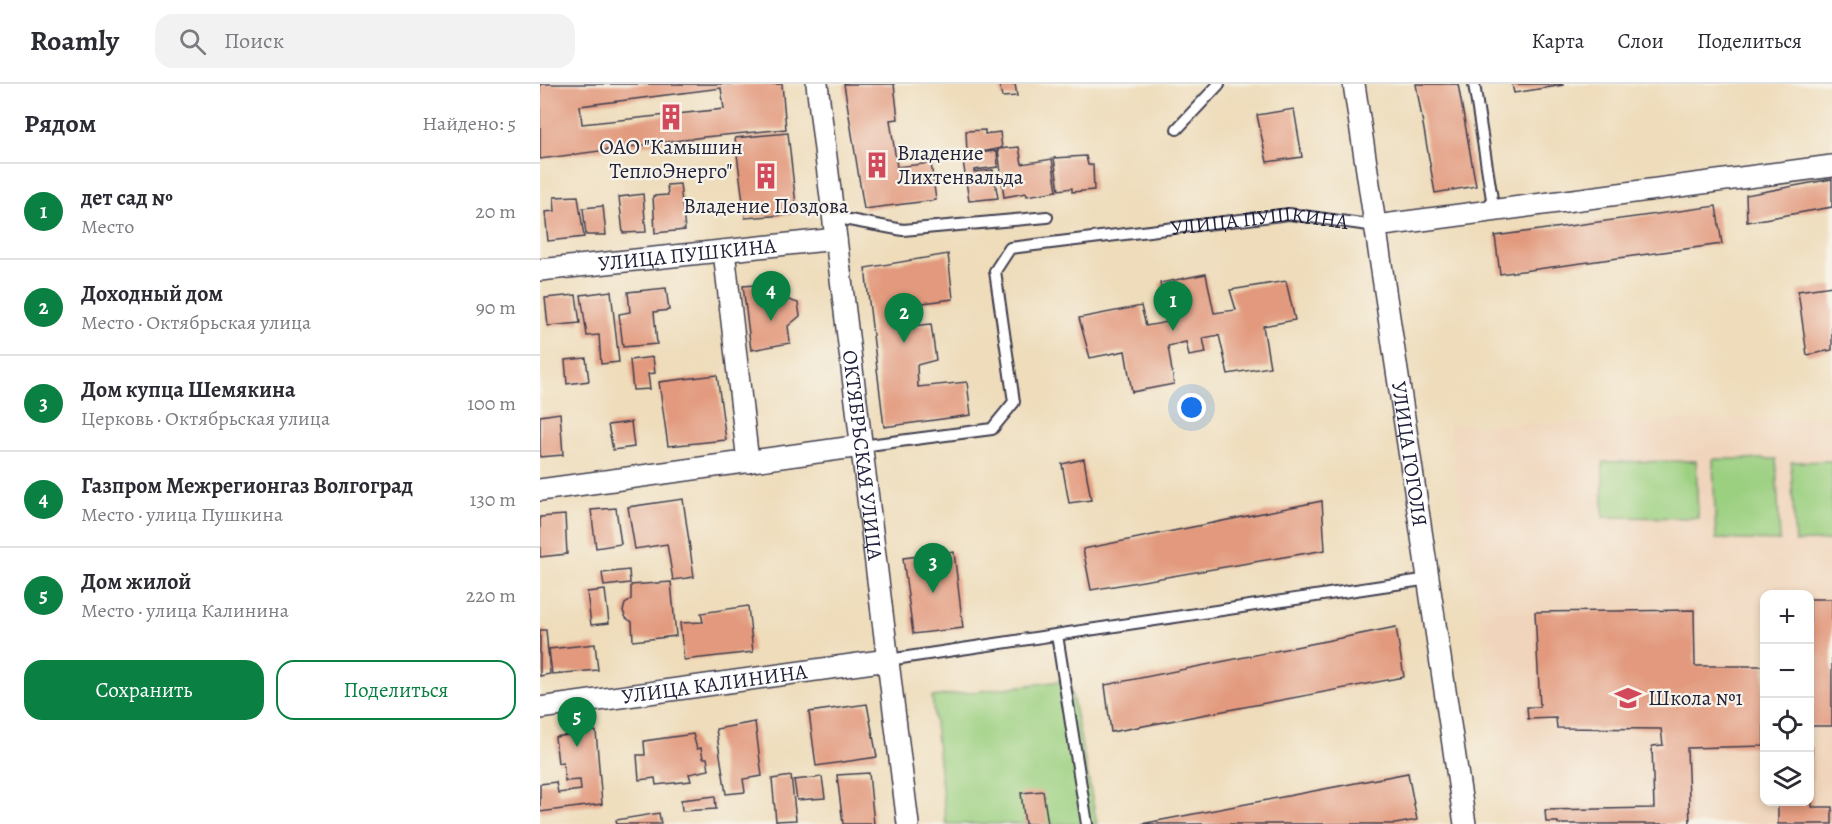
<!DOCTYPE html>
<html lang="ru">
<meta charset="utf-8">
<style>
:root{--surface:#fff;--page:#f2f2f3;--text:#2b2b33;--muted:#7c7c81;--line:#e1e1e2;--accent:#0b8043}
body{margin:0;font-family:Alegreya,serif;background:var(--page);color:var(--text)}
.controls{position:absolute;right:18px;bottom:18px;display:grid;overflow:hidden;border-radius:12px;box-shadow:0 3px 9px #0003}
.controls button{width:54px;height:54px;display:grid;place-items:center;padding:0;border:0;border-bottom:2px solid var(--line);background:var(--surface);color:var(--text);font:30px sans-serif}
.you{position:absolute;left:652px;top:324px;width:21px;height:21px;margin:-15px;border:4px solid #fff;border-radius:50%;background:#1a73e8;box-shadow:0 0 0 9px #1a73e833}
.badge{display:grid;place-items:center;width:39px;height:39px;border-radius:50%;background:var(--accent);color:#fff;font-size:20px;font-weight:700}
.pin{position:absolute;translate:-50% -50px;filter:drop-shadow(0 2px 3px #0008)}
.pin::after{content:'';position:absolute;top:32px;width:21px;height:18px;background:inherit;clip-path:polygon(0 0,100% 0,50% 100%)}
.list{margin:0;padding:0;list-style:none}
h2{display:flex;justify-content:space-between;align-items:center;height:78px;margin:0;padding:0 24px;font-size:26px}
h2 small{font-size:20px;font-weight:400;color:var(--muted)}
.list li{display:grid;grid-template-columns:39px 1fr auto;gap:18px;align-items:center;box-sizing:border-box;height:96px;padding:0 24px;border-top:2px solid var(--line)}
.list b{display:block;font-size:22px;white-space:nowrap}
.list p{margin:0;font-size:20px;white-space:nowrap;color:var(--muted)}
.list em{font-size:20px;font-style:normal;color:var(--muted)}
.actions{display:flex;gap:12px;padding:18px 24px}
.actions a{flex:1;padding:14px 0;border:2px solid var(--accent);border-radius:18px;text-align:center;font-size:21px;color:var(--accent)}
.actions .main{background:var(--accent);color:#fff}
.icon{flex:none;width:33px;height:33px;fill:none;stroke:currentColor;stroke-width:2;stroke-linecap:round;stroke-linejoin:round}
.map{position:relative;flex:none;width:1292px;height:740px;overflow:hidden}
header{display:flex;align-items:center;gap:36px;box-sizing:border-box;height:84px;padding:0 30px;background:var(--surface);border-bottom:2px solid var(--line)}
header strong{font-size:28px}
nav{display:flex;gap:33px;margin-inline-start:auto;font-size:21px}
.search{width:420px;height:54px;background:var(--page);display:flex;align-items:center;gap:15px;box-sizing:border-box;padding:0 21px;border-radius:18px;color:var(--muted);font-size:22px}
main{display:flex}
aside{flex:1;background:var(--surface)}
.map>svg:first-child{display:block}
.built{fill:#f0d5bc;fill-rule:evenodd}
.green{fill:#9cd081;stroke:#5f795e;stroke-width:1.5}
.building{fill:#e2997d;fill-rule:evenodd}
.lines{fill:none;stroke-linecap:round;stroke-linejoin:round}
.service-casing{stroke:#413e4e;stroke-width:14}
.minor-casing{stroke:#413e4e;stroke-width:24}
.service{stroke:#fff;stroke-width:10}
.minor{stroke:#fff;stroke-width:21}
.labels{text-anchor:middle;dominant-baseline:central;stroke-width:4.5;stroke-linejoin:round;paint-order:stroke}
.poi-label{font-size:21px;fill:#22223b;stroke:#f7f3e8}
.street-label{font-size:21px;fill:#22223b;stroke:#f7f3e8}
</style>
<header>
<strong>Roamly</strong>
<div class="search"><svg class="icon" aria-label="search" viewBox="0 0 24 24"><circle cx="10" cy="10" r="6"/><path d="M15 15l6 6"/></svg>Поиск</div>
<nav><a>Карта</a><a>Слои</a><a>Поделиться</a></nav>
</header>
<main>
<aside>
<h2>Рядом<small>Найдено: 5</small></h2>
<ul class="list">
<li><span class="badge">1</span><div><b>дет сад №</b><p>Место</p></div><em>20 m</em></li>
<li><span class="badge">2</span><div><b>Доходный дом</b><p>Место · Октябрьская улица</p></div><em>90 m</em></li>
<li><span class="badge">3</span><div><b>Дом купца Шемякина</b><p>Церковь · Октябрьская улица</p></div><em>100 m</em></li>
<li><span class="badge">4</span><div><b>Газпром Межрегионгаз Волгоград</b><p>Место · улица Пушкина</p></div><em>130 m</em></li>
<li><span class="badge">5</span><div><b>Дом жилой</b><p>Место · улица Калинина</p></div><em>220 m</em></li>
</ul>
<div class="actions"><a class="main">Сохранить</a><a>Поделиться</a></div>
</aside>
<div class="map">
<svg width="1292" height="740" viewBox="0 0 1292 740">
<rect width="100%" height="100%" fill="#f7f3e8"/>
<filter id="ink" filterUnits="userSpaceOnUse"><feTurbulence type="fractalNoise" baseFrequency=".0167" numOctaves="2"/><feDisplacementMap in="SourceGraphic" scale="12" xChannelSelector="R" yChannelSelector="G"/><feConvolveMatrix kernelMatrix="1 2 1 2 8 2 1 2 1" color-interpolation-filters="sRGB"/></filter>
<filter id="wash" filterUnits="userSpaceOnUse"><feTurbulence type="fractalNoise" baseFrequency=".008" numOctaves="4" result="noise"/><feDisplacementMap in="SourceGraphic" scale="24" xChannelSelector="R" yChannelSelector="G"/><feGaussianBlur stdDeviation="1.35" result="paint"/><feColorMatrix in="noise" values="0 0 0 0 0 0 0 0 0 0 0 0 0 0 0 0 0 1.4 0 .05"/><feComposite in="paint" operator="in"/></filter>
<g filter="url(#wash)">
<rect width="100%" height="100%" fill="#eedcba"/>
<path class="built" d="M1292 333V740H972L909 341ZM1224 511H1270V718H1224Z"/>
<g class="green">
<path d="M1173 375H1236L1240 457 1176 455Z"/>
<path d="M1156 377 1158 434 1063 433V378Z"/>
<path d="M1292 377V456L1255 458 1251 378Z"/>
<path d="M529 596 557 740H406L392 613Z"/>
</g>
<g id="blocks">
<g class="building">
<path d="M0 0H242L246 45 164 53 0 75ZM181 4 184 25 42 40 40 22Z"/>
<path d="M304 0H354L358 35 350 36 357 83 391 79 396 116 324 125Z"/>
<path d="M459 0H475L477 12 462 13Z"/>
<path d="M876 0H918L936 102 895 109Z"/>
<path d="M972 0H1023V1L974 9Z"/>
<path d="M754 25 762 73 727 78 717 31Z"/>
<path d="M445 46V50L460 48 462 64 437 69 457 67 458 83 434 86V88L453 86 458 114 429 117 422 70H427L426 47Z"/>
<path d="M248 49 257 130 205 134 195 54Z"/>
<path d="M479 63 482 80 512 75 517 107 487 112 486 109 464 113 458 65Z"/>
<path d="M546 72 548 81H553L554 106 532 108V104L519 106 514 74Z"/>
<path d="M1292 95V123L1207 138 1206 111Z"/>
<path d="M140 100 145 146 115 149 113 112 128 111 127 101Z"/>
<path d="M103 110 106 148 83 149 79 113Z"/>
<path d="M38 112 44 153 8 157 5 128 15 127 14 113Z"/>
<path d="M63 122 66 151H46L43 124Z"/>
<path d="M1176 122 1182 160 960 190 955 152Z"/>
<path d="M408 170 413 215 368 221 371 242 391 240 396 276 377 281 378 303 427 298 431 331 344 343 325 184Z"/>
<path d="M666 190 674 229 696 226 690 206 746 197 755 236 723 242 730 283 688 290 679 251 663 254 666 269 649 272 646 258 628 262 634 300 592 308 585 267 550 274 539 234 601 222 606 242 628 238 620 199Z"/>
<path d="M239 199 243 214 258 219 260 232 248 242 250 259 211 266 203 202Z"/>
<path d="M1292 202V266L1267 271 1258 207Z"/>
<path d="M126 204 129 226 114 228 117 260 83 263 79 230 90 228 88 208Z"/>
<path d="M71 207 79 278 61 280 59 251 47 252 41 211Z"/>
<path d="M36 211 40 239 8 242 5 214Z"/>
<path d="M113 273 115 289 108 290 110 305 93 306 90 276Z"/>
<path d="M46 274 49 297 27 300 25 276Z"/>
<path d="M177 291 186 356 128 362 119 298Z"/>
<path d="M20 329 23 371 0 373V332Z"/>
<path d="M91 338 94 363 73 366 68 341Z"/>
<path d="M544 375 551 416 529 419 522 380Z"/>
<path d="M143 415 154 493 133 496 127 460 95 465 88 423Z"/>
<path d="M782 417 785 466 551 506 543 465Z"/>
<path d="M76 424 81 460 56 464 51 426Z"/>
<path d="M25 431 27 470 0 473V433Z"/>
<path d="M414 468 423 544 373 550 363 474Z"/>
<path d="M89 486 90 499 64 502 62 489Z"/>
<path d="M131 498 136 552 93 557 92 538 86 534 83 527 85 520 91 516V501Z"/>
<path d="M65 506 69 539 51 541 47 508Z"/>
<rect x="1270" y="515" width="22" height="127"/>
<path d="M208 522 213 568 144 576 140 539 163 538 161 529Z"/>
<path d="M1154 526 1155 582H1224V662L1147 664 1150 740H1018V738H1006L1005 726 1114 724 1112 662 1123 661 1121 645 1017 644 1016 634 988 635 987 623H1000L995 528Z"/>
<path d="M856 543 864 593 571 648 565 601Z"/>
<path d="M0 546H6L10 590 0 592Z"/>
<path d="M55 560 58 586 12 590 9 565Z"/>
<path d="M327 620 337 673 276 682 269 628Z"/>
<path d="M215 638 222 692 203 695 205 708 186 710 176 645Z"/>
<path d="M56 647 62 720 0 728V700L16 698 18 709 41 706 40 696 25 697 23 678 18 679 15 653Z"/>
<path d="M153 650 157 665 161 664 163 674H167L169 686 149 690 151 697 116 701 115 694 99 696 97 671H105L104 657Z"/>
<path d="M1270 663H1272V723H1292V740H1238V718H1270Z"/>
<path d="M329 689 334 740H303L297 691Z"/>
<path d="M868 689 877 736 855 740H601Z"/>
<path d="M251 692 256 736 236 737 232 695Z"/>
<path d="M282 693 285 714 257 716 254 696Z"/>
<path d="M503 707 508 740H485L481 709Z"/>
<path d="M175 712 176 725 142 727 141 716Z"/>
<path d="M119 729 121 740H77L76 736Z"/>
</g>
</g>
</g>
<g filter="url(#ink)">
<use href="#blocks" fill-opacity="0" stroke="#413e4e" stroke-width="1.5"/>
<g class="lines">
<g class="service-casing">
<g id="service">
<path d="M934 0 954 128"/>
<path d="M637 45 679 0"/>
<path d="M293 133 363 146 507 133"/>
<path id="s1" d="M321 362 452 345 474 318 455 187 470 164 749 130 836 142"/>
<path d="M517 551 547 740"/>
<path d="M348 576 889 495"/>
</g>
</g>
<g class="minor-casing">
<g id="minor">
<path id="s2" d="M277 0 368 740"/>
<path id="s3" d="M814 0 925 740"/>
<path d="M836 142 1292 82"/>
<path d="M184 167 208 378"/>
<path id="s4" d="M0 186 296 155"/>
<path d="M0 406 321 362"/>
<path id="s5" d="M0 624 348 576"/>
</g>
</g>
<use href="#service" class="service"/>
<use href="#minor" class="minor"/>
</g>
</g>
<defs>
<g id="building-bare" transform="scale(2.07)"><path d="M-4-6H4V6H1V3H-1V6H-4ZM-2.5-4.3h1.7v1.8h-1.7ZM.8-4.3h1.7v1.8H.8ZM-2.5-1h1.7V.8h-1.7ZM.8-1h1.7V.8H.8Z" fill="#d1495b" stroke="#f7f3e8" stroke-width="2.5" paint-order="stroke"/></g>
<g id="school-bare" transform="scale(2.07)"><path d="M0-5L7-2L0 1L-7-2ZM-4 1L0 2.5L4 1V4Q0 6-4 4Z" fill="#d1495b" stroke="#f7f3e8" stroke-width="2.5" paint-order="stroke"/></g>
</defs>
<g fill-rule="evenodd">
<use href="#building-bare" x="131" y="33"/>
<use href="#building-bare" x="337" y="81"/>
<use href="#building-bare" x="226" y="92"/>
<use href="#school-bare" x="1088" y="614"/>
</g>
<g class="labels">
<g class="poi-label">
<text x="131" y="63">ОАО "Камышин<tspan x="131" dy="24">ТеплоЭнерго"</tspan></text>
<text x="357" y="69" text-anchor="start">Владение<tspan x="357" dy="24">Лихтенвальда</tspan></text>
<text x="226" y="122">Владение Поздова</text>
<text x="1108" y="614" text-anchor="start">Школа №1</text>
</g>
<g class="street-label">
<text stroke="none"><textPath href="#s1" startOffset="578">УЛИЦА ПУШКИНА</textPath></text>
<text stroke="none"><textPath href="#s4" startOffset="148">УЛИЦА ПУШКИНА</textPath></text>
<text stroke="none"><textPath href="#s2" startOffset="374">ОКТЯБРЬСКАЯ УЛИЦА</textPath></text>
<text stroke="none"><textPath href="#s3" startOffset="374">УЛИЦА ГОГОЛЯ</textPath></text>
<text stroke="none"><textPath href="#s5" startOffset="176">УЛИЦА КАЛИНИНА</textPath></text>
</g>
</g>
</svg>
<div class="controls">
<button>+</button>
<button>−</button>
<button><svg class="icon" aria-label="locate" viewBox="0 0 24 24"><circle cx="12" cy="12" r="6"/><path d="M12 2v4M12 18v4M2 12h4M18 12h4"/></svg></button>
<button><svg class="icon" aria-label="layers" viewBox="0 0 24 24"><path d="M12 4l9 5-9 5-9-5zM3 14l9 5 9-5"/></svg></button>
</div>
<div class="you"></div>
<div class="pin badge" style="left:633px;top:247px">1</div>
<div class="pin badge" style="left:364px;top:259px">2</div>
<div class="pin badge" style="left:393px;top:509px">3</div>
<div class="pin badge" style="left:231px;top:237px">4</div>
<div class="pin badge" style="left:37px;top:663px">5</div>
</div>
</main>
